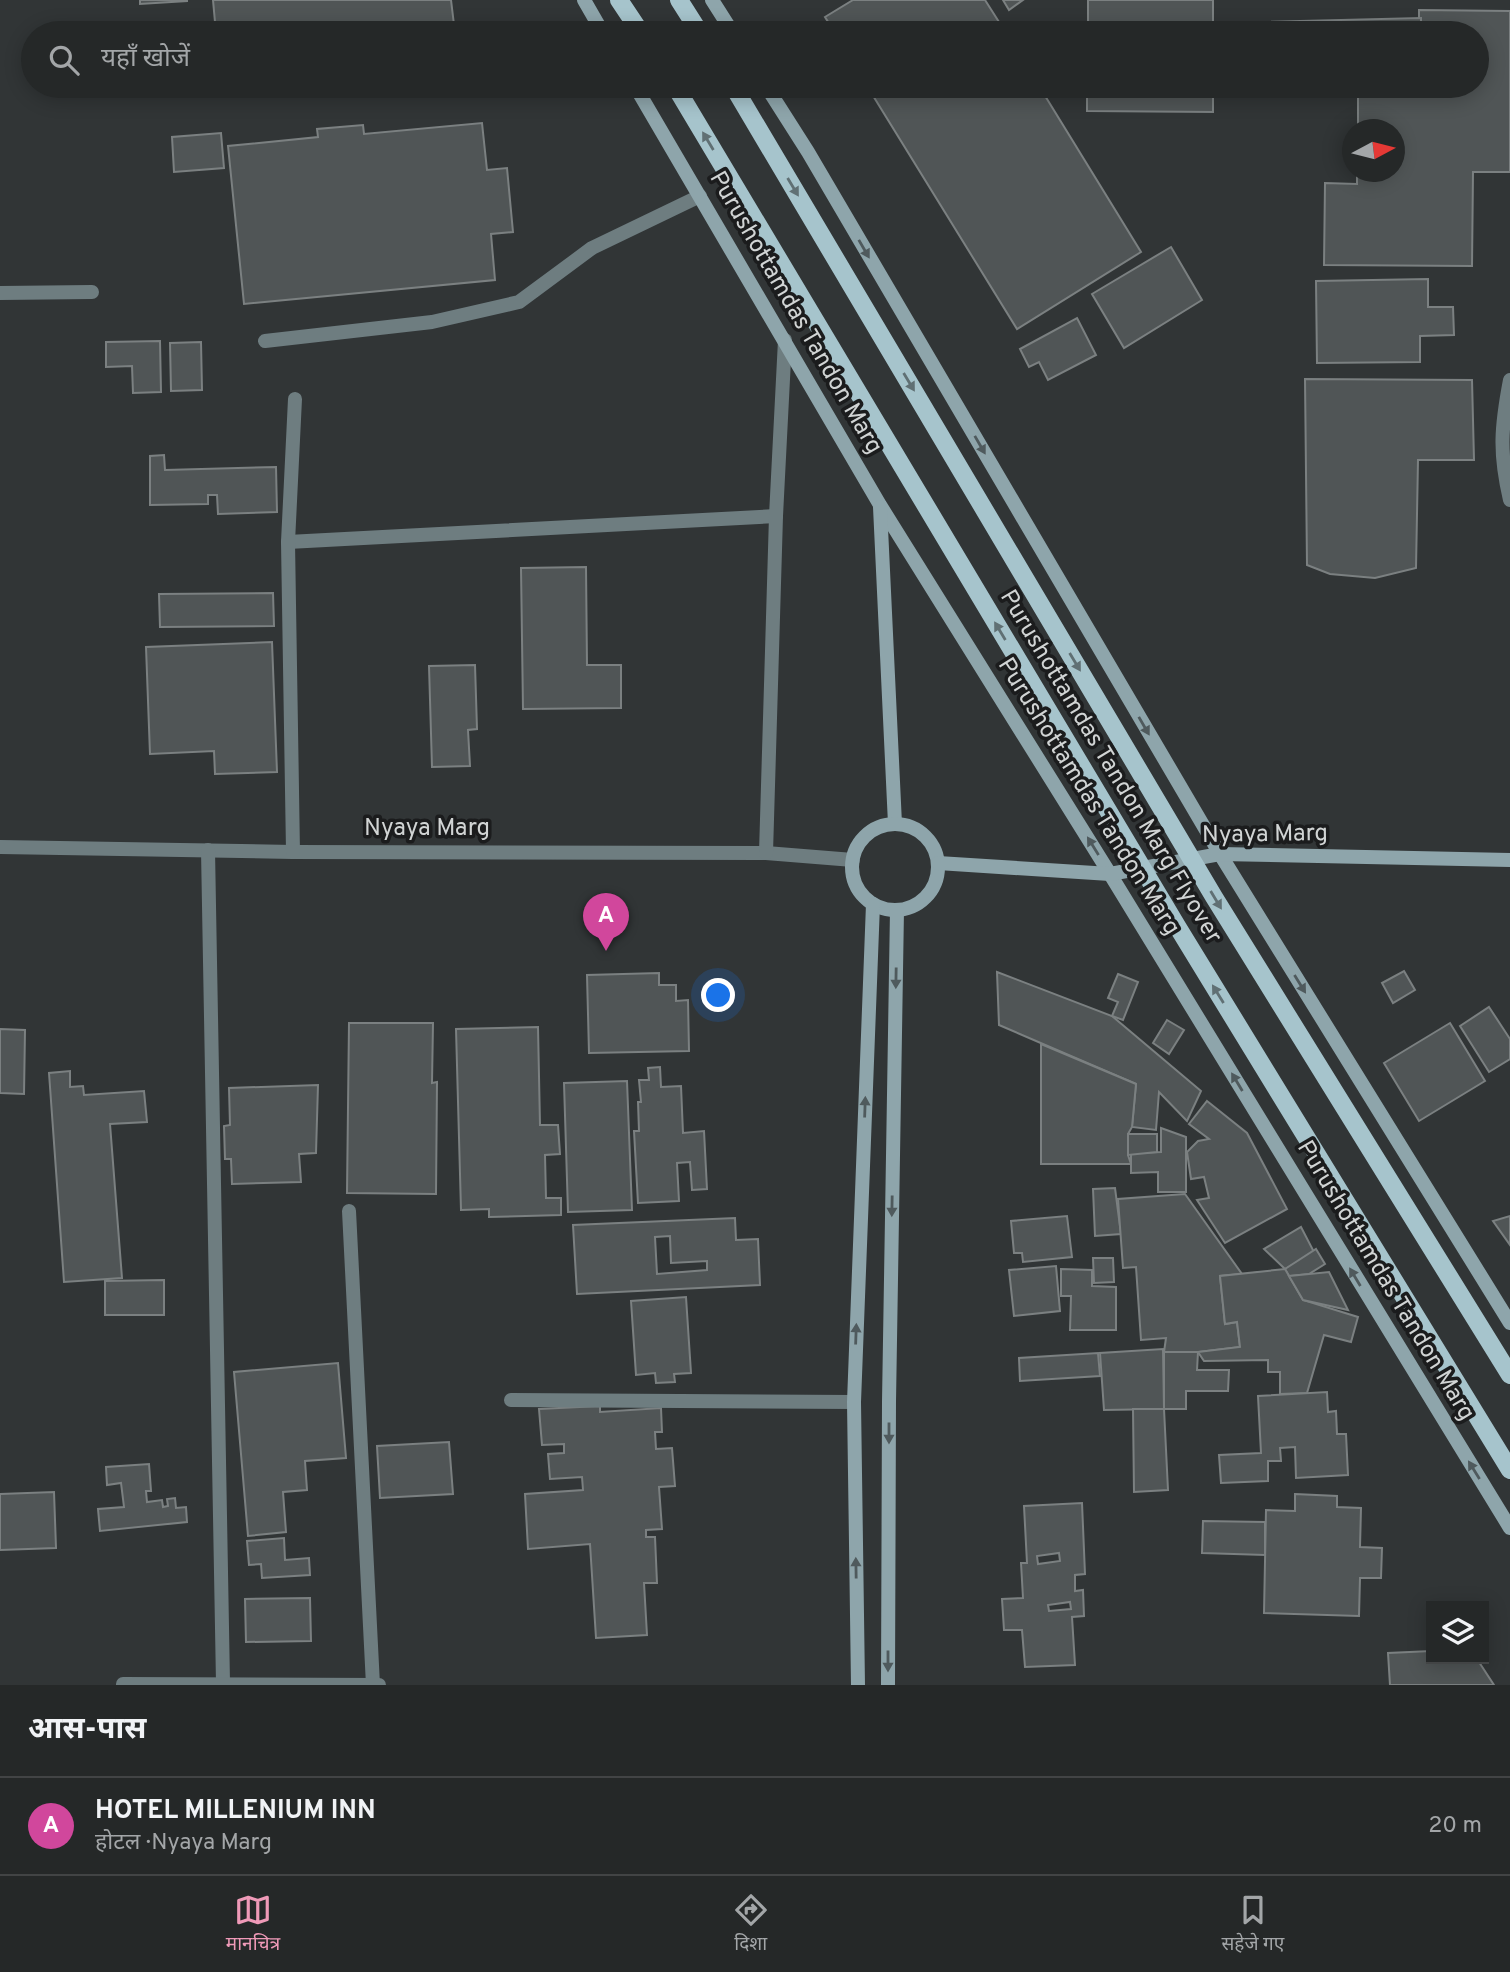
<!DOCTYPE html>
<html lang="hi">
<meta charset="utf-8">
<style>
:root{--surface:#252828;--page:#2d3030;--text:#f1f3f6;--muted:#a3a6a8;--line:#424445;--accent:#ef9ab8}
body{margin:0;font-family:Overpass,"Noto Sans Devanagari",sans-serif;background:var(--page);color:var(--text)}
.controls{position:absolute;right:21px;bottom:21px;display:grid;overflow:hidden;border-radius:0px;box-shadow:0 4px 18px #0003}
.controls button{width:63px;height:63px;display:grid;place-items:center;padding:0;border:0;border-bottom:2px solid var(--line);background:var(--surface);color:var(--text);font:35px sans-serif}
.compass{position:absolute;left:1342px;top:119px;width:63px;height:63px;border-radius:50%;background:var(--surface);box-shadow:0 4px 18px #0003;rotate:83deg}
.you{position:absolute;left:719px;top:996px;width:24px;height:24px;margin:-18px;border:5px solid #fff;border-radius:50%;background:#1a73e8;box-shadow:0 0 0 10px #1a73e833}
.badge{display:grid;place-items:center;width:46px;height:46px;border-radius:50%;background:var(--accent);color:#fff;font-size:23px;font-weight:700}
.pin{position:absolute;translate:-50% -58px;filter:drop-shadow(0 2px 4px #0008)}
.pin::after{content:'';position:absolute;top:37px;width:24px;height:21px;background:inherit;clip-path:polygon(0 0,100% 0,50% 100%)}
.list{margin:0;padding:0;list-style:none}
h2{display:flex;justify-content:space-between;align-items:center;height:91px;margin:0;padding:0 28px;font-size:30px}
h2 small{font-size:23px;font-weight:400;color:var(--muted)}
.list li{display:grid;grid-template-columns:46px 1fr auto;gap:21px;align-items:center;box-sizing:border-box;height:98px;padding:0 28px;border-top:2px solid var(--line)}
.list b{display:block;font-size:26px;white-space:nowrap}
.list p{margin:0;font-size:23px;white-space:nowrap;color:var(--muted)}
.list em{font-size:23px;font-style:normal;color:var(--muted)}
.icon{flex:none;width:38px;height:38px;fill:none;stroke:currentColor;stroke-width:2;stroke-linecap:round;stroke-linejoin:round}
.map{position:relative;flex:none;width:1510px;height:1685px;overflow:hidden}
.search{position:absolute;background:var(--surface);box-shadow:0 4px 18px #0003;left:21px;right:21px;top:21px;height:77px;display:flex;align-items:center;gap:18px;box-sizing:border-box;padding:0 24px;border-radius:38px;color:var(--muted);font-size:26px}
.sheet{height:189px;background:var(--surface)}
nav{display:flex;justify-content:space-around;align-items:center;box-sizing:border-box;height:98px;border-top:2px solid var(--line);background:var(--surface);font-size:19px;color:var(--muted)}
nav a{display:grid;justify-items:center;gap:4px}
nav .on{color:var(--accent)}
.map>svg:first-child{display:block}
.building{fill:#505556;stroke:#7b8081;stroke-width:2;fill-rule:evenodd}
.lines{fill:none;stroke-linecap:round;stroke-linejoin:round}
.lane{stroke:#6e7d80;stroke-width:14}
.street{stroke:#6e7d80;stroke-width:14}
.secondary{stroke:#8ea5ab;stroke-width:14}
.primary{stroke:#a6c4cc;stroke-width:18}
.primary-bridge{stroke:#a6c4cc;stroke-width:18}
.oneway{fill:#607074}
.oneway2{fill:#4f5a5d}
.labels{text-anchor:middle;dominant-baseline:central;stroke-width:7;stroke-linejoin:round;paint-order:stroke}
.street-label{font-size:24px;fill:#d1d4d4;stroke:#1b1c1d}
</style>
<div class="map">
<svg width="1510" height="1685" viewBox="0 0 1510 1685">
<rect width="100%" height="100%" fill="#313536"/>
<g class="building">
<path d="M140 0H187V1L140 4Z"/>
<path d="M213 0H451L455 33H216Z"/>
<path d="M853 0H985L1006 33H835L825 17Z"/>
<path d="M1003 0H1023L1009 10Z"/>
<rect x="1088" y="0" width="125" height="33"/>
<path d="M1419 10 1510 11V172H1473L1472 266 1324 265 1325 183 1357 184V172H1394V130H1358V93L1418 94V86H1477V33H1419Z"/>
<path d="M1421 18V33H1220L1219 23Z"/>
<path d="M867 86H1039L1141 252 1017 329Z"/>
<path d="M1087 86H1213V112L1087 111Z"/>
<path d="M482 123 487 170 507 168 513 232 491 234 495 280 244 304 228 146 318 137 317 129 363 125 364 134Z"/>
<path d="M221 133 224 168 174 172 172 137Z"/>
<path d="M1171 247 1202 300 1124 348 1092 294Z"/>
<path d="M1428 279V307H1453L1454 335 1420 336V362L1317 363 1316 281Z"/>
<path d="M1077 318 1096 355 1048 380 1039 362 1029 367 1020 349Z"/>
<path d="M160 341 161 392 133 393 132 366 106 367V342Z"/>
<path d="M201 342 202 390 171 391 170 343Z"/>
<path d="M1305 379 1472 380 1474 460H1418L1416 568 1375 578 1330 574 1307 565Z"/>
<path d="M164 455 165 470 276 467 277 512 218 514 217 495H208V504L150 505V456Z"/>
<path d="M586 567 587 665H621V708L523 709 521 568Z"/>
<path d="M273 593 274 626 160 627 159 594Z"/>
<path d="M272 642 277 772 215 774 214 751 150 754 146 647Z"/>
<path d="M475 665 477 729 468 730 470 766 432 767 429 666Z"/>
<path d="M1404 971 1415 990 1393 1003 1382 983Z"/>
<path d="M997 972 1112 1016 1201 1091 1187 1121 1159 1092 1156 1130 1132 1127 1136 1084 999 1025Z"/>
<path d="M659 973V985H676V1001L688 1000 689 1051 589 1053 587 975Z"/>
<path d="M1118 974 1138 982 1123 1020 1112 1016 1118 1002 1108 998Z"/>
<path d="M1489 1007 1510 1039V1059L1489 1072 1460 1026Z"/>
<path d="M1167 1020 1184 1030 1169 1054 1153 1043Z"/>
<path d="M349 1023H433L432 1083 437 1082 436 1194 347 1193Z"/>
<path d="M1450 1023 1485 1081 1419 1121 1384 1063Z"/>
<path d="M538 1027 540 1125H558L560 1154 545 1155 546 1198H561V1215L489 1217V1209L461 1210 456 1029Z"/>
<path d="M0 1029 25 1030 24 1094 0 1093Z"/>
<path d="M1041 1044 1136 1084 1132 1127 1128 1134V1155L1131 1164H1041Z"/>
<path d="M660 1067 661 1087 681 1086 683 1133 704 1131 707 1189 692 1190 690 1162 677 1163 679 1201 638 1203 634 1131H639L638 1102H641L639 1080H649L648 1068Z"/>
<path d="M70 1071V1087L83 1086 84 1095 144 1091 147 1122 110 1124 122 1278 64 1282 49 1073Z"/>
<path d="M627 1081 632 1210 568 1212 564 1083Z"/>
<path d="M318 1085 316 1153 299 1154 301 1182 232 1184 231 1159H225L224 1126 230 1125 229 1088Z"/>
<path d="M1207 1101 1247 1133 1287 1209 1225 1243 1197 1200 1209 1198 1204 1177 1191 1179 1187 1152 1198 1141 1209 1139 1189 1124Z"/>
<path d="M1161 1128 1186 1137V1192H1158V1172L1131 1173V1153L1161 1152Z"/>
<path d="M1128 1134H1157V1152L1128 1155Z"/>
<path d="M1115 1188 1121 1234 1095 1236 1093 1189Z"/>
<path d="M1185 1194 1242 1274 1220 1276 1225 1324 1237 1322 1240 1347 1198 1352H1164L1166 1338 1141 1340 1136 1267 1123 1268 1118 1199Z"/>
<path d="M1067 1216 1072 1257 1023 1262 1022 1253H1014L1011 1221Z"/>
<path d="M1510 1216V1245L1493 1221Z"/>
<path d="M735 1218 736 1240 758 1239 760 1285 577 1294 573 1225ZM670 1236 671 1263 707 1261V1270L657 1274 655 1237Z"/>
<path d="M1301 1227 1314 1252 1285 1269 1264 1249Z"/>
<path d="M1316 1249 1325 1264 1309 1274 1289 1276 1285 1269Z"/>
<path d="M1093 1258H1113L1114 1282 1094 1283Z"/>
<path d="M1056 1266 1060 1311 1014 1316 1009 1270Z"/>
<path d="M1061 1269 1092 1270V1286L1116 1287V1330H1070L1071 1296H1061Z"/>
<path d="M1285 1269 1303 1300 1358 1317 1351 1342 1324 1335 1307 1393 1280 1394V1372H1268V1360L1204 1361 1198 1352 1240 1347 1237 1322 1225 1324 1220 1276Z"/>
<path d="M1329 1272 1348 1310 1303 1300 1289 1276Z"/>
<path d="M164 1280V1315H105V1281Z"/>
<path d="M686 1297 691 1373 674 1374 675 1382 656 1383 655 1373 636 1375 631 1301Z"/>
<path d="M1163 1349 1164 1409 1104 1410 1100 1353Z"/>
<path d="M1164 1352H1198L1197 1370H1229L1228 1391H1186V1409H1164Z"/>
<path d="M1098 1353 1100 1376 1020 1381 1019 1358Z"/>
<path d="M338 1363 346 1458 305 1461 307 1490 283 1492 286 1532 248 1536 234 1372Z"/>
<path d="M1327 1392 1328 1412 1336 1411 1337 1434H1346L1348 1475 1296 1478 1295 1447 1280 1448 1281 1461H1268V1481L1221 1483 1219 1455 1261 1453 1258 1396Z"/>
<path d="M600 1406V1412L661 1408 662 1432H655L656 1449 672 1448 675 1486 659 1487 662 1529 646 1530V1537H655L657 1583H644L647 1635 596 1638 590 1544 528 1549 525 1494 583 1490 582 1477 550 1479 548 1454 564 1453V1444L542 1445 539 1409Z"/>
<path d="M1133 1409H1164L1168 1490 1134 1492Z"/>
<path d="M449 1442 453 1494 380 1498 377 1446Z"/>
<path d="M149 1464 151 1491H146L147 1502 162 1500 163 1507 168 1506 167 1499 175 1498 176 1508 186 1507 187 1522 100 1531 98 1509 124 1507 121 1483 107 1485 106 1467Z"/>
<path d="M54 1492 56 1548 0 1550V1494Z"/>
<path d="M1295 1494 1337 1496V1507L1361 1508 1360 1547 1382 1548 1381 1578H1360L1359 1616 1264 1613 1266 1510 1295 1511Z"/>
<path d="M1082 1503 1085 1574 1075 1575V1591L1083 1590 1084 1616 1072 1617 1075 1665 1025 1667 1022 1630H1004L1002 1599 1023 1598 1021 1563H1027L1024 1506ZM1059 1553 1060 1561 1038 1564 1037 1556ZM1070 1602 1071 1609 1049 1611 1048 1605Z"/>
<path d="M1203 1521 1265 1522V1555L1202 1553Z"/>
<path d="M284 1538 285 1560 309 1558 310 1575 262 1578 261 1564 249 1565 247 1541Z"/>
<path d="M310 1598 311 1641 246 1642 245 1599Z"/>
<path d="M1431 1651V1659H1477L1494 1685H1390L1388 1653Z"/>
</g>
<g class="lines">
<path class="lane" d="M1510 380C1501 427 1499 453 1510 500"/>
<g class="street">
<path d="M0 293 92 292"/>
<path d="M265 341 432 322 519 302 592 248 700 196"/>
<path d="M288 542 776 516"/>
<path d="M0 847 293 852 766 853 853 860"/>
<path d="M208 850 223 1683"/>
<path d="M293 852 288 542 295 399"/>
<path d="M766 853 776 516 785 340"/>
<path d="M349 1211 373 1685"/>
<path d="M511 1400 854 1402"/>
<path d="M123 1684 379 1685"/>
</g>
<g class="secondary">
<path d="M584 0 603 33"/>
<path d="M712 0 733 33"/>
<path d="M635 86 880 505 1110 874 1510 1528"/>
<path d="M766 86 808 152 1220 854 1510 1323"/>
<path d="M880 507 895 824"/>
<circle cx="895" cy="867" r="43"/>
<path d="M938 863 1110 874 1220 854 1510 860"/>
<path d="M858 1685 854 1402 873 904"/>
<path d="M888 1685 889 1402 897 910"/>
</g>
<g class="primary">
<path d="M619 0 641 33"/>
<path d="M679 0 700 33"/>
</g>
<g class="primary-bridge">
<path d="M675 86 1177 926 1510 1470"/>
<path d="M733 86 1214 897 1510 1375"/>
</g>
</g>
<defs><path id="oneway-solid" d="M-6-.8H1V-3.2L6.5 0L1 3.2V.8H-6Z" transform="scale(1.75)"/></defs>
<g class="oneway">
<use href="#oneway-solid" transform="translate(708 141) rotate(-121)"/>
<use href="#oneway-solid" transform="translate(793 187) rotate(59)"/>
<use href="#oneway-solid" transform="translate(909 382) rotate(59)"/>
<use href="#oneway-solid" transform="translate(1000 631) rotate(-121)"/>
<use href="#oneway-solid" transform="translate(1075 662) rotate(59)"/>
<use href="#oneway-solid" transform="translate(1216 900) rotate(59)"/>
<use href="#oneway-solid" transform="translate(1218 994) rotate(-122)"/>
</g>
<g class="oneway2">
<use href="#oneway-solid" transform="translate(864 249) rotate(60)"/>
<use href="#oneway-solid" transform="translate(980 445) rotate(60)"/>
<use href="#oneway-solid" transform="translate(1144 726) rotate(60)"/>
<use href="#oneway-solid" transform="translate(1093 846) rotate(-122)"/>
<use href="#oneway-solid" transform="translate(896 978) rotate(91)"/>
<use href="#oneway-solid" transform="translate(1300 984) rotate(58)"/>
<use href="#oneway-solid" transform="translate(1237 1082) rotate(-121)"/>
<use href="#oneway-solid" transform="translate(865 1107) rotate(-88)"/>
<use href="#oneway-solid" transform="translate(892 1206) rotate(91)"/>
<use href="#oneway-solid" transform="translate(1355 1277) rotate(-121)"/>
<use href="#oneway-solid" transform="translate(856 1334) rotate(-88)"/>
<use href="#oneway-solid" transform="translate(889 1433) rotate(90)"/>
<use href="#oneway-solid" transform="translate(1474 1470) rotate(-122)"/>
<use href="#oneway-solid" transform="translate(856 1568) rotate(-91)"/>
<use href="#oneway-solid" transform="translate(888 1661) rotate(90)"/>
</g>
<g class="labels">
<g class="street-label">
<text transform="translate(795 313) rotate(60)">Purushottamdas Tandon Marg</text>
<text transform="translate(1110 767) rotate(59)">Purushottamdas Tandon Marg Flyover</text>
<text transform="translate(1088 797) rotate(58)">Purushottamdas Tandon Marg</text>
<text x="427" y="829">Nyaya Marg</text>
<text transform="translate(1265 835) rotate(-1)">Nyaya Marg</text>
<text transform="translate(1385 1281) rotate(59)">Purushottamdas Tandon Marg</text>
</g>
</g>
</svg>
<div class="controls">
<button><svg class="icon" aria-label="layers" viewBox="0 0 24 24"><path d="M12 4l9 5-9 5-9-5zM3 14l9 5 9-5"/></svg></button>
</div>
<svg class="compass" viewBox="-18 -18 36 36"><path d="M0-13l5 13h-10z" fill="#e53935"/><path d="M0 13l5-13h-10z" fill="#a3a6a8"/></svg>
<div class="you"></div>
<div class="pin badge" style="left:606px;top:951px;background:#d1479c">A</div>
<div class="search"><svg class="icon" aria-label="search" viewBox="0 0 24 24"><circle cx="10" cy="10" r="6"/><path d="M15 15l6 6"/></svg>यहाँ खोजें</div>
</div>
<section class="sheet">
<h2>आस-पास<small></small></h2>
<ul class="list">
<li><span class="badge" style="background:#d1479c">A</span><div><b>HOTEL MILLENIUM INN</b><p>होटल · Nyaya Marg</p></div><em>20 m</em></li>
</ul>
</section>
<nav>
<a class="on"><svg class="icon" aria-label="map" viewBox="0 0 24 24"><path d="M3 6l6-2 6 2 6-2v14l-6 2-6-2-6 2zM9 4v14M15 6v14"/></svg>मानचित्र</a>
<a><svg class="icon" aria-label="directions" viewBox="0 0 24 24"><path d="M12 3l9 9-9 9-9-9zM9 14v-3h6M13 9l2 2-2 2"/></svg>दिशा</a>
<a><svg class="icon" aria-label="saved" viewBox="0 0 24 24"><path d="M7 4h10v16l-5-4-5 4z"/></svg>सहेजे गए</a>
</nav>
